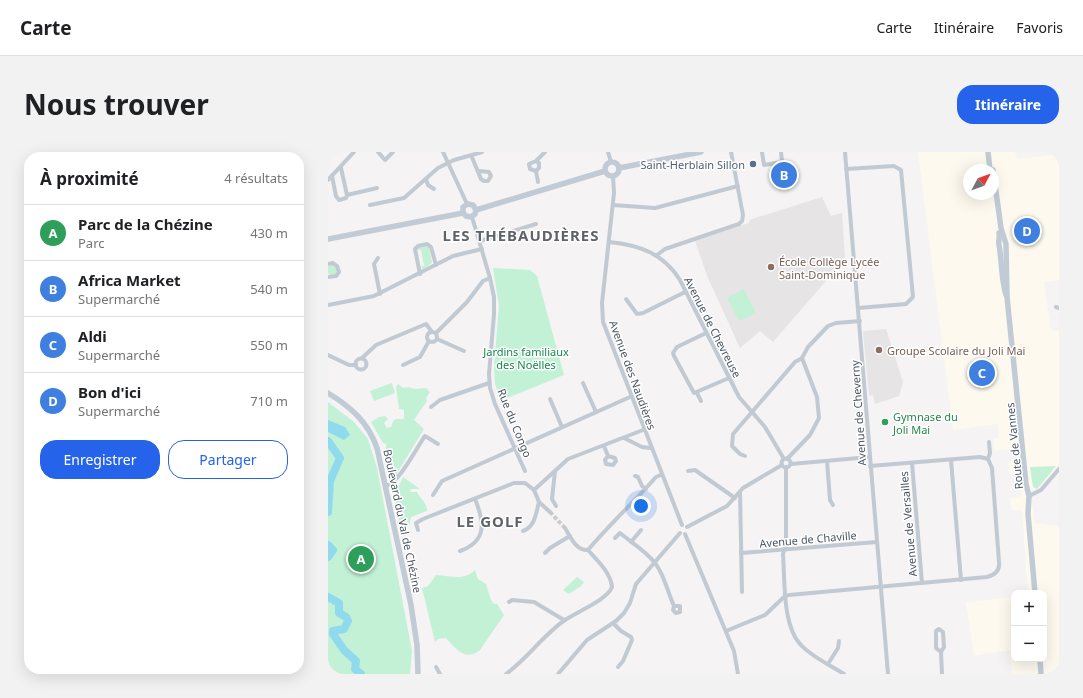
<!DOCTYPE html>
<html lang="fr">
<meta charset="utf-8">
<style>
:root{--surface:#fff;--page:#f2f2f2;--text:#202124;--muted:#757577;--line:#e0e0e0;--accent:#2563eb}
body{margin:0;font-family:"Noto Sans",sans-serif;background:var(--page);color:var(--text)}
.controls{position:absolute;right:12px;bottom:12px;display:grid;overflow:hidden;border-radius:8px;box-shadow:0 4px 16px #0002}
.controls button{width:36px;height:36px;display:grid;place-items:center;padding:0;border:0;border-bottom:1px solid var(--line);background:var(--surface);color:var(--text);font:20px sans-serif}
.compass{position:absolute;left:635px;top:12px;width:36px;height:36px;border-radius:50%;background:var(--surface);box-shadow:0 4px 16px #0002;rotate:49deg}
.you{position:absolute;left:313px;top:354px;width:14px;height:14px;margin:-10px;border:3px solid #fff;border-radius:50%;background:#1a73e8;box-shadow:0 0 0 6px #1a73e833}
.badge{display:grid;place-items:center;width:26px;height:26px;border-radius:50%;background:var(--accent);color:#fff;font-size:13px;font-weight:700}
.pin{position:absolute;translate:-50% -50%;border:2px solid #fff;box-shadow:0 1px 4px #0006}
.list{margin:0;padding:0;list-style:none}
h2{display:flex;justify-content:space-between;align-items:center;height:52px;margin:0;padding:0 16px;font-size:17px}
h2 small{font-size:13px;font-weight:400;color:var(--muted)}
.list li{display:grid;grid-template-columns:26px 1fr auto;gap:12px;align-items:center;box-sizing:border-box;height:56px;padding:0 16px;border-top:1px solid var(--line)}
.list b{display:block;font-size:15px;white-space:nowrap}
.list p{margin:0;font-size:13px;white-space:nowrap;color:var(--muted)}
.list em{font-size:13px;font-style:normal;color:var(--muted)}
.actions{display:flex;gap:8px;padding:12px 16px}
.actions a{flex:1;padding:9px 0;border:1px solid var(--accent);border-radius:16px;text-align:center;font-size:14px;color:var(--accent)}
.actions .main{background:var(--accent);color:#fff}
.map{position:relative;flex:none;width:731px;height:522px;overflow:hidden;border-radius:16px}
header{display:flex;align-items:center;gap:24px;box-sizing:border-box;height:56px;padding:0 20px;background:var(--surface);border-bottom:1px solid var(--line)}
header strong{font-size:19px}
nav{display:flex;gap:22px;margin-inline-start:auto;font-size:14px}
.intro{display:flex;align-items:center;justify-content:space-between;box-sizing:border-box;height:96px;padding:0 24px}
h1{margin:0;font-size:28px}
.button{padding:10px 18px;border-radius:16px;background:var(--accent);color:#fff;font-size:14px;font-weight:700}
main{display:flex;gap:24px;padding:0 24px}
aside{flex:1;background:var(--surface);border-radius:16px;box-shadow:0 4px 16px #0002}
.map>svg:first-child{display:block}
.commercial{fill:#fdf9ef;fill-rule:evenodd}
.education{fill:#e6e4e5}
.green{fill:#c3f1d5}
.water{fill:#90daee}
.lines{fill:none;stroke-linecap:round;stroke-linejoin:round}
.river{stroke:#90daee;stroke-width:8}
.street-tunnel{stroke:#caccce;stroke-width:4;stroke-dasharray:4 2;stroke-linecap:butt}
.street{stroke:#c1cad2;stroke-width:4}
.secondary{stroke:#c1cbd6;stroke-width:5.5}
.service-dot{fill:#5c6f8a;stroke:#fff;stroke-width:1.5}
.education-dot{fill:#8d6e63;stroke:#fff;stroke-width:1.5}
.leisure-dot{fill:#2e9e5b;stroke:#fff;stroke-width:1.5}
.labels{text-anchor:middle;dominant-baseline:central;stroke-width:3;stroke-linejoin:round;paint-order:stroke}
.service-label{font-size:11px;fill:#4e5e75;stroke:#fff;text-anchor:end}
.education-label{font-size:11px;fill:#785e54;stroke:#fff;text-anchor:start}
.street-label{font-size:11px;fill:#4a5661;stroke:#fff}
.park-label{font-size:11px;fill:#17864f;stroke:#fff}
.leisure-label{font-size:11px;fill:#27864d;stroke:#fff;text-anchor:start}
.district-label{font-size:15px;font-weight:bold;letter-spacing:1px;fill:#5f6368;stroke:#fff}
</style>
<header>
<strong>Carte</strong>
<nav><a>Carte</a><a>Itinéraire</a><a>Favoris</a></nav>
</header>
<div class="intro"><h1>Nous trouver</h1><a class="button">Itinéraire</a></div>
<main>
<aside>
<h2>À proximité<small>4 résultats</small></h2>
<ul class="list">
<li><span class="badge" style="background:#2e9e5b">A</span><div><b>Parc de la Chézine</b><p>Parc</p></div><em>430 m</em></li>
<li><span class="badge" style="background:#3f7fe0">B</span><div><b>Africa Market</b><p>Supermarché</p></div><em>540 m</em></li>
<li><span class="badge" style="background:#3f7fe0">C</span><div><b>Aldi</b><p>Supermarché</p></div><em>550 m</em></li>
<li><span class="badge" style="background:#3f7fe0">D</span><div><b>Bon d'ici</b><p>Supermarché</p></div><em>710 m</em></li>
</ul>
<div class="actions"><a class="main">Enregistrer</a><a>Partager</a></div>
</aside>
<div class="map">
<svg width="731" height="522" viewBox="0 0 731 522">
<rect width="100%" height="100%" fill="#f5f3f3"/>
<path class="commercial" d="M590 0H687L689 7 731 2V128L716 130 723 178 731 179V312L709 337 702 338 707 371 731 374V522H684L682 498 646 504 638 450 686 445V507H716V441H700L694 358H683L682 346 693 344 691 322H681L680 310 690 309 689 297 666 299 665 286H671L670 272 625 278ZM641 18H665V42H641Z"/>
<g class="education">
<path d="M494 45 503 64 514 61 517 107 445 190 432 179 412 196 380 126 367 89 421 71V68Z"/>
<path d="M558 177 575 230 571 244 547 252 545 243 541 244 535 179Z"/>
</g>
<g class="green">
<path d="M99 94 101 95 104 111 95 117 93 115 96 114 93 98H89L91 96Z"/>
<circle cx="4" cy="118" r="5"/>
<path d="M165 116 202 118 209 124 236 223 172 249 167 231 166 215 171 154Z"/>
<path d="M416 137 428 161 411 169 399 146Z"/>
<path d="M64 231 67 241 46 249 42 239Z"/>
<path d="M70 232 75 236 81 235 86 237 98 236 102 240 98 246 99 249 86 268 96 277 66 326 63 327 62 309 58 302V292L55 291 43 270 51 265 57 264 60 267 56 271 59 276 63 275 65 269 68 267H76V258L71 257 68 235Z"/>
<path d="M0 250 26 270 40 287 49 316 84 499 82 522H0Z"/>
<path d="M728 314 709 337 705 335 702 315Z"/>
<path d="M75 325 92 337H83L82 340H89C92 347 99 350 99 359L83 365 81 374 75 379 72 378 70 357H68L67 351H68V340Z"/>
<path d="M147 418 150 427 158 432 163 448 166 452H169L176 463 152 498C137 510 128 497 118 486L110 487 107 490 94 436 100 434 108 423C123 424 136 429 147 418Z"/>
<path d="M249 425 256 430 253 434 241 442 235 438Z"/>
</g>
<path class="water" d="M0 268 17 275 22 283 16 288 0 280Z"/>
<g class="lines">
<g class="river">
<path d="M0 289 12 306 2 329 0 360"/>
<path d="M0 393 5 398 0 405"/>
<path d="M0 445 11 451V461L18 465 20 469 16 477 5 479V482L16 498 28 509 27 517 33 522"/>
</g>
<path class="street-tunnel" d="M222 360 237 376"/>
<g class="street">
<path d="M50 0 57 8 65 0"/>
<path d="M115 0 139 52"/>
<path d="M280 0 283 10"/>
<path d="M434 0 436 13 454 10 453 0"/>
<path d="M517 0 560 522"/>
<path d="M143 3 153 27 156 29H160L163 24 161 20 151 19"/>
<path d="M208 9 211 11V16L208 19 202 17 201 12 208 9 217 0"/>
<path d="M518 17 566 14 573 18 585 145 578 152 530 156"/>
<path d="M208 19 210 30"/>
<path d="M4 24 8 44 11 48 18 46 19 43 13 16"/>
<path d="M285 24 286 41 274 151 275 170 354 373"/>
<path d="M98 27 100 33 106 37"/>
<path d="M0 28 26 0"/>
<path d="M19 43 49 36"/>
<path d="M42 53 76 46 110 16 126 8 154 0"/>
<path d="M285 53 327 56 410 34"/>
<path d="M144 65 162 126 166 145V162L161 222 162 236 167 252 197 319"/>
<path d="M152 89 208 72"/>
<path d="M281 90C311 93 335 101 352 128L411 245 437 275 456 307"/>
<path d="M329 103 337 97 411 72 414 69 415 63 403 0"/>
<path d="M50 106 46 112 52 142"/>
<path d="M0 112 5 111 9 114 11 120 8 124 0 125"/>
<path d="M92 122 87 97 90 94 99 92 103 95 108 113"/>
<path d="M298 147 309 162 315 161 357 140"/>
<path d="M0 153 46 144 125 104 154 97"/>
<path d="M728 155 731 156"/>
<circle cx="104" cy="185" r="5"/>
<path d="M108 181 139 150 155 129 162 126"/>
<path d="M378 181 349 195 345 201 346 204 366 241 401 226"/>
<path d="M109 187 136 199"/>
<path d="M0 203 21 213H28"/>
<path d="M34 206 48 193 98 172 104 180"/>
<circle cx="33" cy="212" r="5.5"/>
<path d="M75 213 92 205 101 189"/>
<path d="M255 231 268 260"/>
<path d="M369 241 373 249"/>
<path d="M222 247 234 275"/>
<path d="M103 255 112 248 161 231"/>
<path d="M296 286 314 295 322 296"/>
<path d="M276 294 280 304 277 308 278 312 285 313 288 309 287 306 280 304"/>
<path d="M417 304 412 302 404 294 405 282 467 210 474 206 480 195 500 174 508 171 532 169"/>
<circle cx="458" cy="311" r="4.5"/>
<path d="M459 307 482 283 491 266 489 245 474 206"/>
<path d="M660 307 662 301 661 290"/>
<path d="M623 308 633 428"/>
<path d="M499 309 502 348 505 353"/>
<path d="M584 311 594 431"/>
<path d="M463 312 542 305"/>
<path d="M458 315V392L455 402C457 427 454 474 473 493 484 505 502 513 516 522"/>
<path d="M227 319 224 347 228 354"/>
<path d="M360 319 367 318 407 346"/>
<path d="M307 324 310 325 314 334 318 337"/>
<path d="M58 334C71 331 89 295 97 284L110 292"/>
<path d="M206 338 211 350 222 360"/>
<path d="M412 340 414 440"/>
<path d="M105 343 114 329 302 245"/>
<path d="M701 344 713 338 731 317"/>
<path d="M359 375 399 354 415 336 454 313"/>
<path d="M90 378 88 371 95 367 186 331H197L206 338 240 307 315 278"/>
<path d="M195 379C207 375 208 361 211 350"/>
<path d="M357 382 406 499 410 522"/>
<path d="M287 386 292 381C304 391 317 398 327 411 336 422 340 441 346 454L345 458 348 461 352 460V454H346"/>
<path d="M303 390 313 378"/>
<path d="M260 398C282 372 306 350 328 325L333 323"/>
<path d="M132 399C160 389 156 369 147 347"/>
<path d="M217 401 222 396 242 384"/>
<path d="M413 401 549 390"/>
<path d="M181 450 184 448 206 450 236 468"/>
<path d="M285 471 293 479 303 485 304 488 295 509 290 515"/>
<path d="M398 479 437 463 456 445 461 443 659 425C667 423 672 418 671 410L664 316 660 307 652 305 542 314"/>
<path d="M613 500 608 496V479L611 477 615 480 616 495 613 500 614 522"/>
<path d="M500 512 510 496 511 489"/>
<path d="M108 515 112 522"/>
<path d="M178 522C200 506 215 483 237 468 250 459 279 448 284 435 283 421 269 408 260 398 248 399 242 384 237 376"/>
<path d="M230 522 259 488 288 469 296 461 302 451 308 432 352 381"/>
</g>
<g class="secondary">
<path d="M660 0 662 18"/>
<circle cx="284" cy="17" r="7"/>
<path d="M291 16 373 0"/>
<path d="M665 18 673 76 678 92 679 145 698 332 701 344 700 362 707 441"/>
<path d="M148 58 277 19"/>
<path d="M135 61V55L140 52 145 53 148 58"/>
<path d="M135 61 138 64 143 65 147 62 148 58"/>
<path d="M671 81C672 85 670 90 671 93 674 109 673 127 678 143"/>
<path d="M0 87 135 61"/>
<path d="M0 241C23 255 40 270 49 296L83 453 89 493 90 522"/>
<path d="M712 507 713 522"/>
</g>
</g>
<circle class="service-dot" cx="425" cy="12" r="4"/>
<g class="education-dot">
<circle cx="443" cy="115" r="4"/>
<circle cx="551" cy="198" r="4"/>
</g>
<circle class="leisure-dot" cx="557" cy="270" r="4"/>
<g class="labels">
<g class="service-label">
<text x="417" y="12">Saint-Herblain Sillon</text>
</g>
<g class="education-label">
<text x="451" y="109">École Collège Lycée<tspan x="451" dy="13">Saint-Dominique</tspan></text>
<text x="559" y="198">Groupe Scolaire du Joli Mai</text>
</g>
<g class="street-label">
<text transform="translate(385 175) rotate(63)">Avenue de Chevreuse</text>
<text transform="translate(305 223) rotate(70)">Avenue des Naudières</text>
<text transform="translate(530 261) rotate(-94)">Avenue de Cheverny</text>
<text transform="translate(187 271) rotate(68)">Rue du Congo</text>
<text transform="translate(686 294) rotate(-96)">Route de Vannes</text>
<text transform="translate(75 369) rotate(78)">Boulevard du Val de Chézine</text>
<text transform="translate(580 372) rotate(-95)">Avenue de Versailles</text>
<text transform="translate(480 387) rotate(-5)">Avenue de Chaville</text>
</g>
<g class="park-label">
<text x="198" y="199">Jardins familiaux<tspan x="198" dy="13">des Noëlles</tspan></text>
</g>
<g class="leisure-label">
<text x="565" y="264">Gymnase du<tspan x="565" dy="13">Joli Mai</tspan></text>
</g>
<g class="district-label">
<text x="193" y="83">LES THÉBAUDIÈRES</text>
<text x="162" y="369">LE GOLF</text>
</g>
</g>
</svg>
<div class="controls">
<button>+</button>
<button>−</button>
</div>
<svg class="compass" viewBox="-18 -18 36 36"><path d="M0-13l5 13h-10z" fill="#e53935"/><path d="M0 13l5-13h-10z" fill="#757577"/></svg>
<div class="you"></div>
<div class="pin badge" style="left:33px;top:407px;background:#2e9e5b">A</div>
<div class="pin badge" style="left:456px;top:23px;background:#3f7fe0">B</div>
<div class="pin badge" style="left:654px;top:221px;background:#3f7fe0">C</div>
<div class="pin badge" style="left:699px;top:79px;background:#3f7fe0">D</div>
</div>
</main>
